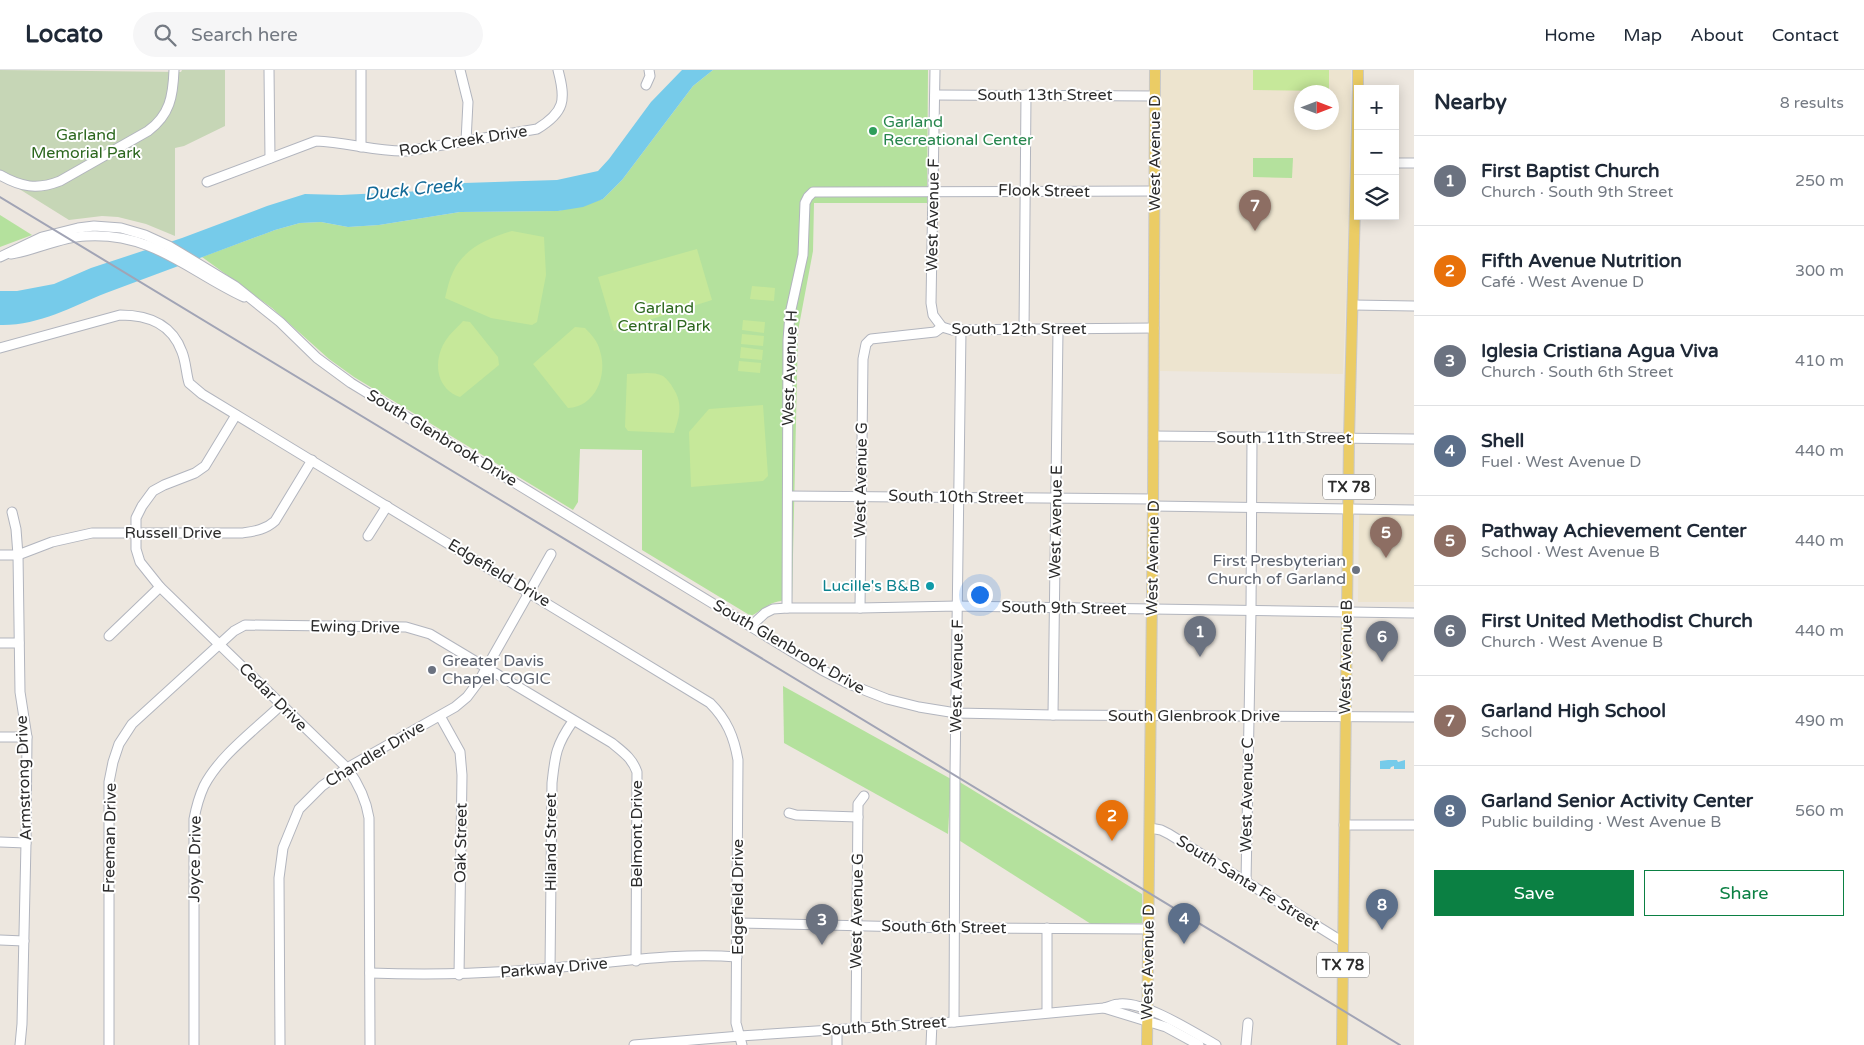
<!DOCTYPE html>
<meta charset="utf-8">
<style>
:root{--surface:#fff;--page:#f6f6f7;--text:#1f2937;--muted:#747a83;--line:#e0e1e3;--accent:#0b8043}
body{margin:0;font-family:"Varela Round",sans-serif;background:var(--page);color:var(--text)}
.controls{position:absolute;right:15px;top:15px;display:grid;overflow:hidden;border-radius:0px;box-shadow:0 2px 12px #0003}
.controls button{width:45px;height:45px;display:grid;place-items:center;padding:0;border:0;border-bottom:1px solid var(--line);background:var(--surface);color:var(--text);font:25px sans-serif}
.compass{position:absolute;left:1294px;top:15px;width:45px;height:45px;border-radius:50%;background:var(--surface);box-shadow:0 2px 12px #0003;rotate:90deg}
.you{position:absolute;left:979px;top:524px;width:18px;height:18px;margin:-12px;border:4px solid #fff;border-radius:50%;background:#1a73e8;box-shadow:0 0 0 8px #1a73e833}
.badge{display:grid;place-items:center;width:32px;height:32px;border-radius:50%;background:var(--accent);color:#fff;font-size:16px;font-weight:700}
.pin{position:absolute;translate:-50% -41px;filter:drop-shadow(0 1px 2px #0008)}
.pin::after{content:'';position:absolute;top:26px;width:18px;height:15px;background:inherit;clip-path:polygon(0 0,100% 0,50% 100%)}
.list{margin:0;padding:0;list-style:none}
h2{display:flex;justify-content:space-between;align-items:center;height:65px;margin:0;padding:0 20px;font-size:21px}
h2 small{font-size:16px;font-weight:400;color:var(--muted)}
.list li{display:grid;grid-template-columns:32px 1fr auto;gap:15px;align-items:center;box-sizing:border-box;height:90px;padding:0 20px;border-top:1px solid var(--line)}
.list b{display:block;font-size:19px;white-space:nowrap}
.list p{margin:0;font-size:16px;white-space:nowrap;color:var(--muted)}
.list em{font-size:16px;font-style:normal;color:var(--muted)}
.actions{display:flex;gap:10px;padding:15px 20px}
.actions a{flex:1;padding:11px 0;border:1px solid var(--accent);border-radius:0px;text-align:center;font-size:18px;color:var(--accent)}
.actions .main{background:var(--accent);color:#fff}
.icon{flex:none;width:28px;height:28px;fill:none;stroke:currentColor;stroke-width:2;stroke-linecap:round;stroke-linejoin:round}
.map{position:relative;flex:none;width:1414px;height:975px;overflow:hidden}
header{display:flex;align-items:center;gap:30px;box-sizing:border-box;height:70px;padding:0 25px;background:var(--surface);border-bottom:1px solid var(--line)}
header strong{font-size:24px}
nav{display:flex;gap:28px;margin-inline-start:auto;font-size:18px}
.search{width:350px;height:45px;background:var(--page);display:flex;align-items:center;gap:12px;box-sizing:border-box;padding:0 18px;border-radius:28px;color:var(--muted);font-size:19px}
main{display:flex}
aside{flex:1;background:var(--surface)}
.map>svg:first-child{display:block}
.education{fill:#ede4cf;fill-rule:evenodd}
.green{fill:#b4e19d}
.cemetery{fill:#c6d6b6}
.pitch{fill:#c6e89a}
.water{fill:#76cbea}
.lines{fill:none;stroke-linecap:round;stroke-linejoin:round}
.minor-casing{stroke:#b2b5be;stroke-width:11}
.major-casing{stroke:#c8c8c8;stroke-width:12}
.minor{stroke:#fff;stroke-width:9}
.major{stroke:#ebcc65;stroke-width:10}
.rail{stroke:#a1a4b5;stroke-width:2}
.leisure-dot{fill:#2e9e5b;stroke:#fff;stroke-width:2}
.worship-dot{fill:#6b7280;stroke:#fff;stroke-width:2}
.culture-dot{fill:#0f9aa8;stroke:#fff;stroke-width:2}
.labels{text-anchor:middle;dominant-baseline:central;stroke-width:4;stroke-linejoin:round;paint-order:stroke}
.shield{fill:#fff;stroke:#6b6b6b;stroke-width:1}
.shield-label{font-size:15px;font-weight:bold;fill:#2c2c2c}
.street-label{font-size:16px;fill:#2c2c2c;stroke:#fff}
.leisure-label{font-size:16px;fill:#27864d;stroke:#fff;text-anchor:start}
.park-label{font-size:16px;fill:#2c671e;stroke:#fff}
.worship-label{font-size:16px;fill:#5b616d;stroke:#fff;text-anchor:end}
.culture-label{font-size:16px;fill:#0d838f;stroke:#fff;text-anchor:end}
.water-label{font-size:18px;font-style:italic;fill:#136a98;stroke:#fff}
</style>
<header>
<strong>Locato</strong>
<div class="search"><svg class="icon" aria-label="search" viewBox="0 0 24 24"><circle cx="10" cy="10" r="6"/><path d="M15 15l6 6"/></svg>Search here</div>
<nav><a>Home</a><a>Map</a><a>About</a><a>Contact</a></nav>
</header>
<main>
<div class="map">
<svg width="1414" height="975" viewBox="0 0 1414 975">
<rect width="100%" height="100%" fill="#ede7df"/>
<g class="education">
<path d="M1161 0H1351L1348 171 1343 304 1160 301ZM1302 22H1332V52H1302Z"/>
<path d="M1359 443 1414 444V532H1358Z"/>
</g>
<g class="green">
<path d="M713 0H928L927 133H814L813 181 798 261 792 530C771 530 767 537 751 546L642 480V380L580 379 578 432 573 440 354 307 329 289 272 238 202 187 275 160 300 153 321 152 348 157 379 155 460 142 558 141 603 129 622 110 693 16Z"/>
<path d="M1253 88H1293L1292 108 1253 107Z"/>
<path d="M0 145 32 165 0 177Z"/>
<path d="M783 616 951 709 948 764 784 673Z"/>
<path d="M958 711 1142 824V853L1091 854 957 769Z"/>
</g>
<path class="cemetery" d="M0 0 181 2 182 0H225V56L184 76 175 78V166L146 154 118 147 102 146 69 150 0 107Z"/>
<g class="pitch">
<path d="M1253 0H1329V21L1253 20Z"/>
<path d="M512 161 544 167 546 205 537 252 532 255 491 248 445 228C447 220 449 210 453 202 464 178 489 168 512 161Z"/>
<path d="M697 179 712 230 614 261 598 207Z"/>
<path d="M752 216 775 218 774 231 750 229Z"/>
<path d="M743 250 765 252 764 263 742 260Z"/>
<path d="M463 251 470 252 498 287 499 295 460 327C438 320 433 295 443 275 448 265 456 259 463 251Z"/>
<path d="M575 257 585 258C592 265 598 272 600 281 608 306 595 337 568 338L533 294Z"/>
<path d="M742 264 764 266 763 276 741 274Z"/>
<path d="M741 277 763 280 762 290 740 288Z"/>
<path d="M739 291 761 293 760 303 738 301Z"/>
<path d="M627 304C639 304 652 301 663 306 667 309 671 314 673 318 683 333 680 346 674 363L628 361 625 357Z"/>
<path d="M763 335 768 406 763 411 691 417 689 362 709 339Z"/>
</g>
<g class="water">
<path d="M682 0H713L693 16 622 110 603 129 583 137 558 141 460 142 379 155 348 157 321 152 300 153 275 160C219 181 162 202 106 223 71 237 38 256 0 255V221H17L54 214 91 198 182 168 267 136 305 124 341 125 422 121 464 113 557 110 598 101 609 89 651 32Z"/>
<path d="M1388 690H1397L1398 692 1405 690V699H1394V696L1391 697 1390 699H1380V691Z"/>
</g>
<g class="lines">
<g class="minor-casing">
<g id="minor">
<path d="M269 0 270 88"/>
<path d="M361 0V77"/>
<path d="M460 0 468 32 466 71"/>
<path d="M935 0 931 233 933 245 942 257"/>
<path d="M646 15 650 6 649 0"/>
<path d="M935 25 1155 26"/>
<path d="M1395 93H1414"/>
<path d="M0 105C21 117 37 120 60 111L148 61C170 45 173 26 174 0"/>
<path d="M207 112 316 71C347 72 376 82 407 81L537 59C565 42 566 30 558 0"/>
<path d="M11 184C37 180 59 167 86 166 153 162 188 201 244 227"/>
<path d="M0 187 42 167 78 158 94 156 121 158 145 165 169 176 235 216 280 252 317 288 351 313 822 600 849 614 887 629 919 637 956 643 1053 645 1414 647"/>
<path d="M1353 235 1414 236"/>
<path d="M1024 261 1026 25"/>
<path d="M0 278 120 245C149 245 172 254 182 282 186 292 186 303 189 313L202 324 710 633C727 650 734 667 738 690L736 953 742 975"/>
<path d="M236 345 205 396 195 403 164 415 153 421 142 436 136 448V479L140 492 160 517 347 698C358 713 366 729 369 748L370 975"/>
<path d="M1154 366 1414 369"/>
<path d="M788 426 1153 429"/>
<path d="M1153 436 1414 440"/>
<path d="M12 442 16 459 18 485 20 622 27 667 26 773 22 954 20 975"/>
<path d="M368 466 387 436"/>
<path d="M0 485H18L52 472 92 463H242C255 461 265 460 275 451L312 390"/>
<path d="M787 538 788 270 790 244 803 185 805 133 808 127 813 122H821L1155 121"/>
<path d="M860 538 863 289 866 274 871 269 935 262 942 257 952 260 1154 258"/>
<path d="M751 556 765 543 773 539 787 538H860L958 536 1414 543"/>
<path d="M109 566 160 517"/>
<path d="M0 573H19"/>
<path d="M1053 645 1058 260"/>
<path d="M440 646 460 682 462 705 459 905"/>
<path d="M0 667H27"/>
<path d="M789 743 796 745 858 747"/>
<path d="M1344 755H1414"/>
<path d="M1150 758 1161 760 1169 764 1343 872"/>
<path d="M0 772 26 773"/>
<path d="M1246 812 1251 541 1252 368"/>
<path d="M738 853 953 858 1149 859"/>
<path d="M1047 858V942"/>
<path d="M0 870 24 871"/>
<path d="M550 899 552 713C555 685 556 675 573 651"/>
<path d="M370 903C432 905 491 904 552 898 613 893 676 882 737 887"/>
<path d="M1104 938 1166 957 1199 975"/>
<path d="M954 952 955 704 961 260"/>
<path d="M856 958 858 734 864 726"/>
<path d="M109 975V712L113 692 119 674 132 654 234 561 245 555 406 557 430 564 612 673C623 682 632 688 637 702L636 891"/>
<path d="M194 975V749C196 738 199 727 204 716 220 685 256 659 281 635"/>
<path d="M280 975 279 808 283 778 299 739 322 716 347 698 455 637 467 627 479 611 551 484"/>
<path d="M634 975 740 966 954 952 1104 938C1109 937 1114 934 1119 934 1145 931 1193 962 1216 975"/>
<path d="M837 975V960"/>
<path d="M931 975 932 953"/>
<path d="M1246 975 1248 953"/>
</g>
</g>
<g class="major-casing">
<g id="major">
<path d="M1358 19V0"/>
<path d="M1147 975 1153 436 1155 0"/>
<path d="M1342 975 1349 368 1358 19"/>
</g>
</g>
<use href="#minor" class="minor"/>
<use href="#major" class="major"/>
<path class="rail" d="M0 127 1400 975"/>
</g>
<circle class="leisure-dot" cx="873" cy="61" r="5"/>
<g class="worship-dot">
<circle cx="1356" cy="500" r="5"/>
<circle cx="432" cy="600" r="5"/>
</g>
<circle class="culture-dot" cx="930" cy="516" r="5"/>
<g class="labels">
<g class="shield">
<rect x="1323" y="404.5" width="52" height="25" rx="4"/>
<rect x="1317" y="882.5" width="52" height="25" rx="4"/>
</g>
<g class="shield-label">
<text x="1349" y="417">TX 78</text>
<text x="1343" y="895">TX 78</text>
</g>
<g class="street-label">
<text x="1045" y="25">South 13th Street</text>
<text transform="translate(463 71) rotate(-9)">Rock Creek Drive</text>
<text transform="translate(1155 83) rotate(-90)">West Avenue D</text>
<text transform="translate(1044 121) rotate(1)">Flook Street</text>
<text transform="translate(933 145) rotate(-89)">West Avenue F</text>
<text x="1019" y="259">South 12th Street</text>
<text transform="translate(790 298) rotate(-88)">West Avenue H</text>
<text transform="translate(442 368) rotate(31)">South Glenbrook Drive</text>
<text x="1284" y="368">South 11th Street</text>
<text transform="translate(861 410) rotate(-89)">West Avenue G</text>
<text transform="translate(956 427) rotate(1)">South 10th Street</text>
<text transform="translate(1056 452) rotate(-89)">West Avenue E</text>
<text x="173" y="463">Russell Drive</text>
<text transform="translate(1153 488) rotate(-89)">West Avenue D</text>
<text transform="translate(499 503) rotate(31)">Edgefield Drive</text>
<text transform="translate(1064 538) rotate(1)">South 9th Street</text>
<text transform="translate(355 557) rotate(1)">Ewing Drive</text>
<text transform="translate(789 577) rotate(30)">South Glenbrook Drive</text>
<text transform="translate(1346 587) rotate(-89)">West Avenue B</text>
<text transform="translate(957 606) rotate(-89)">West Avenue F</text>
<text transform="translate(273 627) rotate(45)">Cedar Drive</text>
<text x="1194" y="646">South Glenbrook Drive</text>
<text transform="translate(375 684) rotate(-31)">Chandler Drive</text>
<text transform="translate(24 708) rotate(-92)">Armstrong Drive</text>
<text transform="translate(1247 725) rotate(-89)">West Avenue C</text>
<text transform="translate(637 764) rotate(-90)">Belmont Drive</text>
<text transform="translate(110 768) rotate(-89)">Freeman Drive</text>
<text transform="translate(551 772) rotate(-90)">Hiland Street</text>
<text transform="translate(461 773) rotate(-89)">Oak Street</text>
<text transform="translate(195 789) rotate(-89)">Joyce Drive</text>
<text transform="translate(1248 813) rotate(32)">South Santa Fe Street</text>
<text transform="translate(738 827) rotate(-90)">Edgefield Drive</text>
<text transform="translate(857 841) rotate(-89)">West Avenue G</text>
<text transform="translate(944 857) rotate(1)">South 6th Street</text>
<text transform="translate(1148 892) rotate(-89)">West Avenue D</text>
<text transform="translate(554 898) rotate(-5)">Parkway Drive</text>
<text transform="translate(884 956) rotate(-4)">South 5th Street</text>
</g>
<g class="leisure-label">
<text x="883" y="52">Garland<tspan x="883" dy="18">Recreational Center</tspan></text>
</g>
<g class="park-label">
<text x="86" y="65">Garland<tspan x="86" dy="18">Memorial Park</tspan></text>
<text x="664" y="238">Garland<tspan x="664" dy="18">Central Park</tspan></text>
</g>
<g class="worship-label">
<text x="1346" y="491">First Presbyterian<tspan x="1346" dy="18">Church of Garland</tspan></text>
<text x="442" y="591" text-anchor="start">Greater Davis<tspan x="442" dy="18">Chapel COGIC</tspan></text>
</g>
<g class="culture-label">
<text x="920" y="516">Lucille's B&amp;B</text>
</g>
<g class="water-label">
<text transform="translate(413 119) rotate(-6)">Duck Creek</text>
</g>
</g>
</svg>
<div class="controls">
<button>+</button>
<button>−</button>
<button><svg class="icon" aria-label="layers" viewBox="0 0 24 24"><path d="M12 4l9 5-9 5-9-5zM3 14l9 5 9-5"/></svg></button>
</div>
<svg class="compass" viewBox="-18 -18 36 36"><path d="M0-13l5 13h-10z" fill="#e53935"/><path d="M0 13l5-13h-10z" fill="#747a83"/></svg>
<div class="you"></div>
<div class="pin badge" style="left:1200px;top:587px;background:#6b7280">1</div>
<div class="pin badge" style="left:1112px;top:771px;background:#e8710a">2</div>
<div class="pin badge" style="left:822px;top:875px;background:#6b7280">3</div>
<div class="pin badge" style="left:1184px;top:874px;background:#5c6f8a">4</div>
<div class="pin badge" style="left:1386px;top:488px;background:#8d6e63">5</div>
<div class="pin badge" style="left:1382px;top:592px;background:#6b7280">6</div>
<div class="pin badge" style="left:1255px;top:161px;background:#8d6e63">7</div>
<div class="pin badge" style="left:1382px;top:860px;background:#5c6f8a">8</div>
</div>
<aside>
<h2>Nearby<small>8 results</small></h2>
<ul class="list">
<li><span class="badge" style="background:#6b7280">1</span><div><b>First Baptist Church</b><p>Church · South 9th Street</p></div><em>250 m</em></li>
<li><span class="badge" style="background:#e8710a">2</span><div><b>Fifth Avenue Nutrition</b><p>Café · West Avenue D</p></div><em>300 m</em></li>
<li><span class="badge" style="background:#6b7280">3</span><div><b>Iglesia Cristiana Agua Viva</b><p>Church · South 6th Street</p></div><em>410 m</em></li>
<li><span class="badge" style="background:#5c6f8a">4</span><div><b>Shell</b><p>Fuel · West Avenue D</p></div><em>440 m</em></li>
<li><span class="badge" style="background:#8d6e63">5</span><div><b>Pathway Achievement Center</b><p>School · West Avenue B</p></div><em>440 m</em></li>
<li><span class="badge" style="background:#6b7280">6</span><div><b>First United Methodist Church</b><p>Church · West Avenue B</p></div><em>440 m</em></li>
<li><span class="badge" style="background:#8d6e63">7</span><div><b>Garland High School</b><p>School</p></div><em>490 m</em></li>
<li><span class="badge" style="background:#5c6f8a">8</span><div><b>Garland Senior Activity Center</b><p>Public building · West Avenue B</p></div><em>560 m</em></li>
</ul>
<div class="actions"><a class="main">Save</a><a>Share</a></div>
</aside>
</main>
